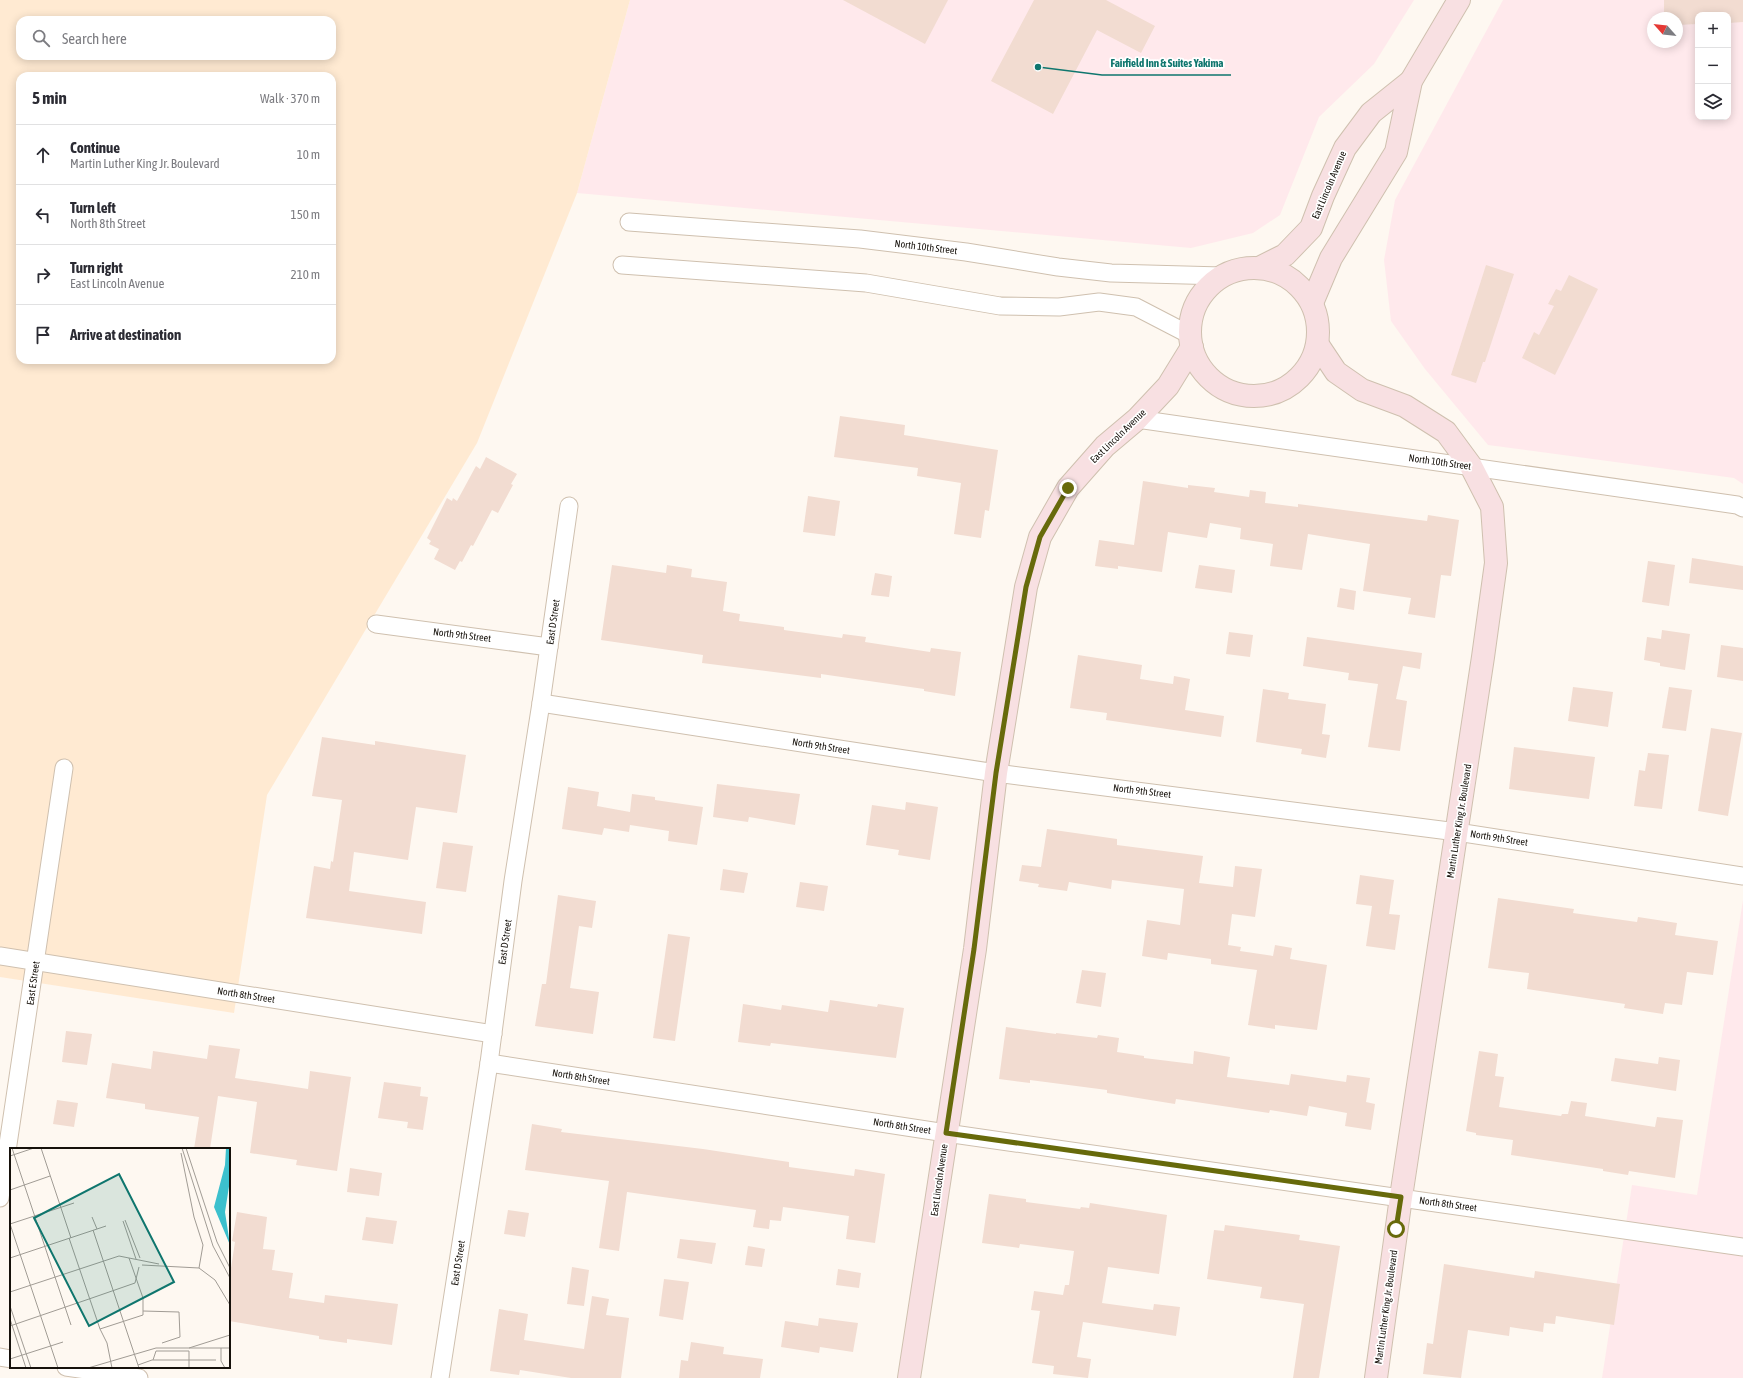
<!DOCTYPE html>
<meta charset="utf-8">
<style>
:root{--surface:#fff;--page:#f7f7f7;--text:#2b2b33;--muted:#7c7c81;--line:#e1e1e2}
body{margin:0;font-family:"Asap Condensed",sans-serif;background:var(--page);color:var(--text)}
.controls{position:absolute;right:12px;top:12px;display:grid;overflow:hidden;border-radius:8px;box-shadow:0 2px 10px #0003}
.controls button{width:36px;height:36px;display:grid;place-items:center;padding:0;border:0;border-bottom:1px solid var(--line);background:var(--surface);color:var(--text);font:20px sans-serif}
.compass{position:absolute;left:1647px;top:12px;width:36px;height:36px;border-radius:50%;background:var(--surface);box-shadow:0 2px 10px #0003;rotate:297deg}
.stop{position:absolute;width:12px;height:12px;margin:-9px;border:3px solid #676a0b;border-radius:50%;background:#fff}
.stop.end{background:#676a0b;border-color:#fff;box-shadow:0 1px 4px #0008}
.list{margin:0;padding:0;list-style:none}
h2{display:flex;justify-content:space-between;align-items:center;height:52px;margin:0;padding:0 16px;font-size:17px}
h2 small{font-size:13px;font-weight:400;color:var(--muted)}
.list li{display:grid;grid-template-columns:26px 1fr auto;gap:12px;align-items:center;box-sizing:border-box;height:60px;padding:0 16px;border-top:1px solid var(--line)}
.list b{display:block;font-size:15px;white-space:nowrap}
.list p{margin:0;font-size:13px;white-space:nowrap;color:var(--muted)}
.list em{font-size:13px;font-style:normal;color:var(--muted)}
.icon{flex:none;width:22px;height:22px;fill:none;stroke:currentColor;stroke-width:2;stroke-linecap:round;stroke-linejoin:round}
.map{position:relative;flex:none;width:1743px;height:1378px;overflow:hidden}
.search{position:absolute;background:var(--surface);box-shadow:0 2px 10px #0003;left:16px;top:16px;width:320px;height:44px;display:flex;align-items:center;gap:10px;box-sizing:border-box;padding:0 14px;border-radius:12px;color:var(--muted);font-size:15px}
.panel{position:absolute;background:var(--surface);box-shadow:0 2px 10px #0003;left:16px;top:72px;width:320px;height:292px;border-radius:12px}
.map>svg:first-child{display:block}
.commercial{fill:#ffe9ec;fill-rule:evenodd}
.built{fill:#ffead2;fill-rule:evenodd}
.building{fill:#f2dcd1}
.lines{fill:none;stroke-linecap:round;stroke-linejoin:round}
.street-casing{stroke:#cfc0af;stroke-width:19}
.secondary-casing{stroke:#cfc0af;stroke-width:24}
.street{stroke:#fff;stroke-width:17}
.secondary{stroke:#f8e0e2;stroke-width:22}
.route{stroke:#676a0b;stroke-width:5}
.labels{text-anchor:middle;dominant-baseline:central;stroke-width:3.5;stroke-linejoin:round;paint-order:stroke}
.street-label{font-size:10px;fill:#16110b;stroke:#fff}
.inset-road{fill:none;stroke:#a19c95;stroke-width:1}
.view{fill:#0f766e;fill-opacity:0.15;stroke:#0f766e;stroke-width:2}
.inset-edge{fill:none;stroke:#16110b;stroke-width:2}
.leader{fill:none;stroke:#0f766e;stroke-width:1.5}
.callout-dot{fill:#0f766e;stroke:#fff;stroke-width:1.5}
.callout-label{font-size:11px;text-anchor:middle;font-weight:bold;fill:#0f766e;stroke:#fff;stroke-width:3.5;stroke-linejoin:round;paint-order:stroke}
</style>
<div class="map">
<svg width="1743" height="1378" viewBox="0 0 1743 1378">
<rect width="100%" height="100%" fill="#fef8f1"/>
<g class="commercial">
<path d="M630 0H1414L1374 64 1319 117 1280 215 1253 233 1191 248 577 193Z"/>
<path d="M1503 0H1743V484L1734 478 1488 445 1425 369 1391 321 1384 260 1395 200ZM1698 15H1728V117H1698ZM1653 18H1677V42H1653Z"/>
<path d="M1743 900V1378H1602L1632 1185 1697 1195Z"/>
</g>
<path class="built" d="M0 0H630L577 193 477 443 267 795 234 1013 0 977ZM20 20H332V56H20ZM20 76H332V360H20Z"/>
<g class="building">
<path d="M843 0H948L925 44Z"/>
<path d="M1034 0H1106L1155 26 1141 53 1097 30 1053 114 991 81Z"/>
<path d="M1664 0H1743V22L1728 23V15H1698V24L1677 25V18H1664Z"/>
<path d="M1486 265 1514 274 1485 362H1483L1476 383 1451 375Z"/>
<path d="M1569 275 1598 289 1555 375 1522 358 1534 332 1539 335 1554 306 1548 304 1556 289 1561 291Z"/>
<path d="M840 416 905 425 904 435 998 450 989 511 985 510 981 538 954 534 961 483 917 476 918 468 834 457Z"/>
<path d="M486 457 517 474 511 484 513 485 498 513 492 510 473 546 471 545 462 562 460 561 455 570 434 559 439 549 429 544 431 541 427 538 447 498 452 501 453 498 457 501 476 466 480 469Z"/>
<path d="M1143 481 1188 488V485L1215 488 1214 492 1249 497 1250 490 1266 492 1265 503 1298 507V504L1427 521 1428 515 1459 520 1451 576 1441 575 1435 618 1408 614 1411 598 1363 591 1370 544 1308 534 1302 570 1270 566 1273 544 1240 539 1241 528 1210 523 1207 538 1168 532 1162 572 1118 566V569L1095 566 1099 540 1134 545Z"/>
<path d="M808 496 840 501 835 536 803 532Z"/>
<path d="M1692 558 1743 566V590L1689 583Z"/>
<path d="M1648 561 1675 565 1669 606 1642 602Z"/>
<path d="M612 565 666 573 667 565 692 569 691 577 727 582 723 611 740 614 739 621 784 627V630L842 638 843 634 866 637 865 642 930 652 931 648 961 652 955 696 924 691V689L821 674V678L702 663 703 655 601 640Z"/>
<path d="M1199 565 1235 570 1232 593 1195 588Z"/>
<path d="M875 573 892 576 889 597 871 595Z"/>
<path d="M1340 588 1356 591 1354 610 1337 607Z"/>
<path d="M1662 630 1690 634 1685 670 1660 666V663L1644 660 1647 637 1661 639Z"/>
<path d="M1229 632 1253 635 1250 657 1226 654Z"/>
<path d="M1307 637 1422 653 1420 669 1403 666 1396 699 1407 701 1400 751 1368 747 1378 684 1348 680 1349 673 1303 666Z"/>
<path d="M1721 645 1743 648V681L1717 677Z"/>
<path d="M1078 655 1142 665 1140 679 1173 684 1174 676 1190 679 1185 710 1224 716 1221 737 1106 720 1107 713 1070 708Z"/>
<path d="M1573 687 1613 692 1608 727 1568 721Z"/>
<path d="M1669 687 1692 690 1686 731 1662 728Z"/>
<path d="M1263 689 1289 693 1288 699 1326 704 1322 734 1330 735 1326 758 1301 754 1302 749 1256 742Z"/>
<path d="M1711 728 1742 733 1728 816 1698 811Z"/>
<path d="M322 737 375 745V741L466 755 457 813 416 807 408 860 354 852 349 891 426 902 422 934 306 918 314 866 330 869 331 861 333 862 342 800 312 796Z"/>
<path d="M1514 747 1595 757 1589 799 1509 789Z"/>
<path d="M1648 753 1669 755 1662 809 1634 806 1639 770 1645 771Z"/>
<path d="M717 784 800 794 795 825 749 817 748 822 713 817Z"/>
<path d="M568 787 599 792 597 806 630 812 632 794 655 797V800L703 807 697 845 668 841 669 831 630 825 629 832 604 828 602 835 562 829Z"/>
<path d="M906 802 938 807 930 860 898 855 899 850 866 845 872 805 905 810Z"/>
<path d="M1047 829 1117 839V845L1203 856 1199 883 1233 887 1235 866 1262 869 1255 917 1232 914 1228 945 1241 947 1240 951 1273 956 1275 945 1292 948 1290 959 1327 965 1317 1030 1275 1025V1029L1248 1025 1257 970 1211 964V959L1168 953 1167 960 1142 956 1147 920 1180 925 1184 889 1112 880 1111 889 1069 882 1067 891 1038 887 1039 884 1019 881 1022 865 1041 867Z"/>
<path d="M443 842 473 846 466 892 436 888Z"/>
<path d="M723 869 748 873 744 893 720 890Z"/>
<path d="M1360 875 1394 880 1389 914 1400 915 1395 950 1366 946 1372 906 1356 904Z"/>
<path d="M800 882 828 886 824 911 796 907Z"/>
<path d="M558 895 596 901 592 928 579 926 570 988 599 992 593 1034 535 1026 542 984H546Z"/>
<path d="M1498 898 1574 909 1573 913 1637 922 1638 917 1677 923 1675 935 1718 941 1713 975 1687 972 1682 1005 1665 1003 1663 1014 1624 1008 1625 1004 1527 989 1529 973 1488 968Z"/>
<path d="M668 934 690 937 675 1041 653 1038Z"/>
<path d="M1082 970 1106 973 1101 1007 1076 1003Z"/>
<path d="M830 1000 877 1007 878 1004 904 1008 896 1058 771 1043 770 1046 738 1042 743 1004 781 1010 782 1005 828 1012Z"/>
<path d="M1006 1027 1056 1034V1033L1097 1038 1098 1035 1119 1038 1117 1052 1144 1056V1058L1193 1064 1194 1051 1230 1057 1227 1077 1289 1085 1291 1074 1346 1082 1347 1075 1370 1078 1366 1102 1375 1104 1371 1130 1345 1126 1347 1113 1309 1106 1307 1116 1270 1110 1269 1113 1176 1099 1175 1104 1107 1093V1090L1030 1080V1083L999 1079Z"/>
<path d="M66 1031 92 1034 87 1065 62 1062Z"/>
<path d="M209 1045 240 1049 235 1078 308 1089 310 1071 351 1077 337 1171 296 1165 297 1160 250 1153 257 1102 218 1096 210 1149H194L199 1117 145 1109V1104L106 1098 112 1063 151 1069 153 1051 207 1059Z"/>
<path d="M1479 1051 1498 1054 1495 1076 1504 1077 1499 1107 1561 1116 1562 1114H1568L1571 1101 1587 1103 1585 1116 1655 1127 1657 1117 1683 1120 1675 1178 1629 1171 1628 1175 1603 1171V1169L1511 1155 1513 1140 1476 1135V1133L1466 1131Z"/>
<path d="M1659 1057 1680 1060 1676 1091 1611 1081 1615 1058 1658 1064Z"/>
<path d="M384 1082 421 1087 420 1096 428 1097 423 1130 407 1128 408 1122 378 1118Z"/>
<path d="M57 1100 78 1103 74 1127 53 1124Z"/>
<path d="M532 1124 562 1129 561 1132 703 1149 789 1162V1167L854 1176 855 1169 885 1174 875 1243 846 1239 849 1216 783 1207 781 1221 770 1220 769 1229 753 1227 756 1210 627 1192 619 1251 599 1248 609 1181 525 1170Z"/>
<path d="M350 1168 382 1173 379 1196 347 1192Z"/>
<path d="M989 1194 1026 1199V1202L1080 1209 1081 1207 1089 1208 1090 1203 1167 1215 1159 1274 1108 1267 1102 1303 1153 1310 1154 1304 1180 1307 1176 1336 1083 1322 1077 1357 1091 1359 1088 1378 1053 1374 1054 1366 1032 1363 1040 1311 1031 1310 1034 1291 1063 1295 1065 1285H1069L1074 1251 1020 1244 1019 1248 982 1243Z"/>
<path d="M508 1210 529 1213 525 1237 504 1234Z"/>
<path d="M237 1212 267 1217 263 1249 275 1250 272 1270 293 1273 289 1298 324 1303 325 1295 398 1304 392 1345 347 1339V1343L319 1339V1336L229 1321V1281L235 1242 232 1241Z"/>
<path d="M366 1217 397 1221 393 1244 362 1240Z"/>
<path d="M1225 1225 1300 1235 1299 1240 1340 1246 1319 1378H1293L1304 1304 1260 1298 1262 1287 1207 1279 1214 1230 1224 1231Z"/>
<path d="M680 1239 716 1243 712 1264 677 1258Z"/>
<path d="M748 1246 765 1249 762 1267 745 1265Z"/>
<path d="M1444 1264 1534 1278 1535 1271 1620 1284 1614 1325 1556 1316 1555 1324 1544 1323 1543 1332 1510 1327 1509 1336 1468 1330 1461 1378 1423 1374 1427 1343 1433 1344Z"/>
<path d="M572 1267 589 1270 584 1306 567 1304Z"/>
<path d="M838 1269 861 1273 859 1288 836 1285Z"/>
<path d="M664 1279 689 1282 683 1320 659 1316Z"/>
<path d="M592 1296 609 1299 606 1315 629 1318 621 1378H571L520 1370 519 1375 490 1371 499 1309 528 1314 524 1340 584 1349Z"/>
<path d="M819 1318 858 1323 853 1352 820 1347 819 1353 781 1347 785 1321 818 1326Z"/>
<path d="M691 1342 724 1347 723 1354 763 1359 760 1378H679L681 1360 688 1361Z"/>
</g>
<g class="lines">
<g class="street-casing">
<g id="street">
<path d="M629 222 860 239 966 252 1058 267 1111 273 1222 276"/>
<path d="M622 265 866 283 1000 306 1059 307 1099 302 1136 307 1190 335"/>
<path d="M1137 419 1737 505 1743 508"/>
<path d="M376 624 549 647"/>
<path d="M541 703 996 773 1457 832 1743 876"/>
<path d="M0 956 493 1034"/>
<path d="M489 1063 946 1133 1743 1247"/>
<path d="M0 1198 64 768"/>
<path d="M0 1357 11 1359"/>
<path d="M66 1367 139 1378"/>
<path d="M440 1378 489 1063 513 881 541 703 569 506"/>
</g>
</g>
<g class="secondary-casing">
<g id="secondary">
<path d="M1261 267 1285 255 1311 228 1323 196 1345 148 1371 113 1411 81"/>
<circle cx="1254" cy="332" r="64"/>
<path d="M1312 303 1331 258 1396 152 1411 81 1459 0"/>
<path d="M1318 345 1336 372 1362 390 1405 406 1446 432 1471 466 1492 507 1496 563 1483 657 1401 1197 1376 1378"/>
<path d="M909 1378 975 949 996 773 1026 587 1040 537 1068 488 1105 446 1137 419 1168 386 1192 347"/>
</g>
</g>
<use href="#street" class="street"/>
<use href="#secondary" class="secondary"/>
</g>
<g class="lines">
<path class="route" d="M1068 488 1040 537 1026 587 996 773 974 949 946 1133 1401 1197 1396 1229"/>
</g>
<g class="labels">
<g class="street-label">
<text transform="translate(1329 185) rotate(-67)">East Lincoln Avenue</text>
<text transform="translate(926 247) rotate(7)">North 10th Street</text>
<text transform="translate(1118 436) rotate(-44)">East Lincoln Avenue</text>
<text transform="translate(1440 462) rotate(8)">North 10th Street</text>
<text transform="translate(553 622) rotate(-82)">East D Street</text>
<text transform="translate(462 635) rotate(7)">North 9th Street</text>
<text transform="translate(821 746) rotate(9)">North 9th Street</text>
<text transform="translate(1142 791) rotate(7)">North 9th Street</text>
<text transform="translate(1459 821) rotate(-81)">Martin Luther King Jr. Boulevard</text>
<text transform="translate(1499 838) rotate(9)">North 9th Street</text>
<text transform="translate(505 942) rotate(-82)">East D Street</text>
<text transform="translate(33 983) rotate(-82)">East E Street</text>
<text transform="translate(246 995) rotate(9)">North 8th Street</text>
<text transform="translate(581 1077) rotate(9)">North 8th Street</text>
<text transform="translate(902 1126) rotate(9)">North 8th Street</text>
<text transform="translate(939 1180) rotate(-82)">East Lincoln Avenue</text>
<text transform="translate(1448 1204) rotate(8)">North 8th Street</text>
<text transform="translate(458 1263) rotate(-81)">East D Street</text>
<text transform="translate(1386 1307) rotate(-82)">Martin Luther King Jr. Boulevard</text>
</g>
</g>
<g transform="translate(10 1148)">
<rect width="220" height="220" fill="#fef8f1"/>
<path d="M216 0H220V32L215 64 220 97 204 59 215 17Z" fill="#3cc0cd"/>
<path class="inset-road" d="M2 0 61 177M31 0 61 90M172 0 203 98 220 130M176 0 207 94 220 120M171 5 184 69 193 97 189 120M0 8 24 0M0 42 40 28M82 69 87 81M115 72 130 110M113 73 126 111M0 76 48 220M0 76 64 55M83 82 129 220M59 90 90 181 97 195 102 220M0 110 96 78M132 117 189 120 205 132 220 157M0 144 109 108 149 116M79 151 125 135 129 119M0 158 21 220M133 163 169 164 170 189 152 195M0 171 16 220M0 178 79 151M90 181 133 167V150L119 110M179 200 220 187M211 200V213L215 220M0 211 53 194M143 212 146 203H179V220M128 217 142 212H206M78 220 146 200H220"/>
<path class="view" d="M109 26 164 134 79 178 24 70Z"/>
<rect width="220" height="220" class="inset-edge"/>
</g>
<path class="leader" d="M1038 67L1102 75H1231"/>
<circle class="callout-dot" cx="1038" cy="67" r="4"/>
<g class="callout-label">
<text x="1167" y="67">Fairfield Inn &amp; Suites Yakima</text>
</g>
</svg>
<div class="controls">
<button>+</button>
<button>−</button>
<button><svg class="icon" aria-label="layers" viewBox="0 0 24 24"><path d="M12 4l9 5-9 5-9-5zM3 14l9 5 9-5"/></svg></button>
</div>
<svg class="compass" viewBox="-18 -18 36 36"><path d="M0-13l5 13h-10z" fill="#e53935"/><path d="M0 13l5-13h-10z" fill="#7c7c81"/></svg>
<div class="stop" style="left:1396px;top:1229px"></div>
<div class="stop end" style="left:1068px;top:488px"></div>
<div class="search"><svg class="icon" aria-label="search" viewBox="0 0 24 24"><circle cx="10" cy="10" r="6"/><path d="M15 15l6 6"/></svg>Search here</div>
<section class="panel">
<h2>5 min<small>Walk · 370 m</small></h2>
<ul class="list">
<li><svg class="icon" aria-label="ahead" viewBox="0 0 24 24"><path d="M12 20V5M6 11l6-6 6 6"/></svg><div><b>Continue</b><p>Martin Luther King Jr. Boulevard</p></div><em>10 m</em></li>
<li><svg class="icon" aria-label="left" viewBox="0 0 24 24"><path d="M17 20v-9H6M10 6l-5 5 5 5"/></svg><div><b>Turn left</b><p>North 8th Street</p></div><em>150 m</em></li>
<li><svg class="icon" aria-label="right" viewBox="0 0 24 24"><path d="M7 20v-9h11M14 6l5 5-5 5"/></svg><div><b>Turn right</b><p>East Lincoln Avenue</p></div><em>210 m</em></li>
<li><svg class="icon" aria-label="arrive" viewBox="0 0 24 24"><path d="M6 21V4h12l-3 4 3 4H6"/></svg><div><b>Arrive at destination</b></div></li>
</ul>
</section>
</div>
